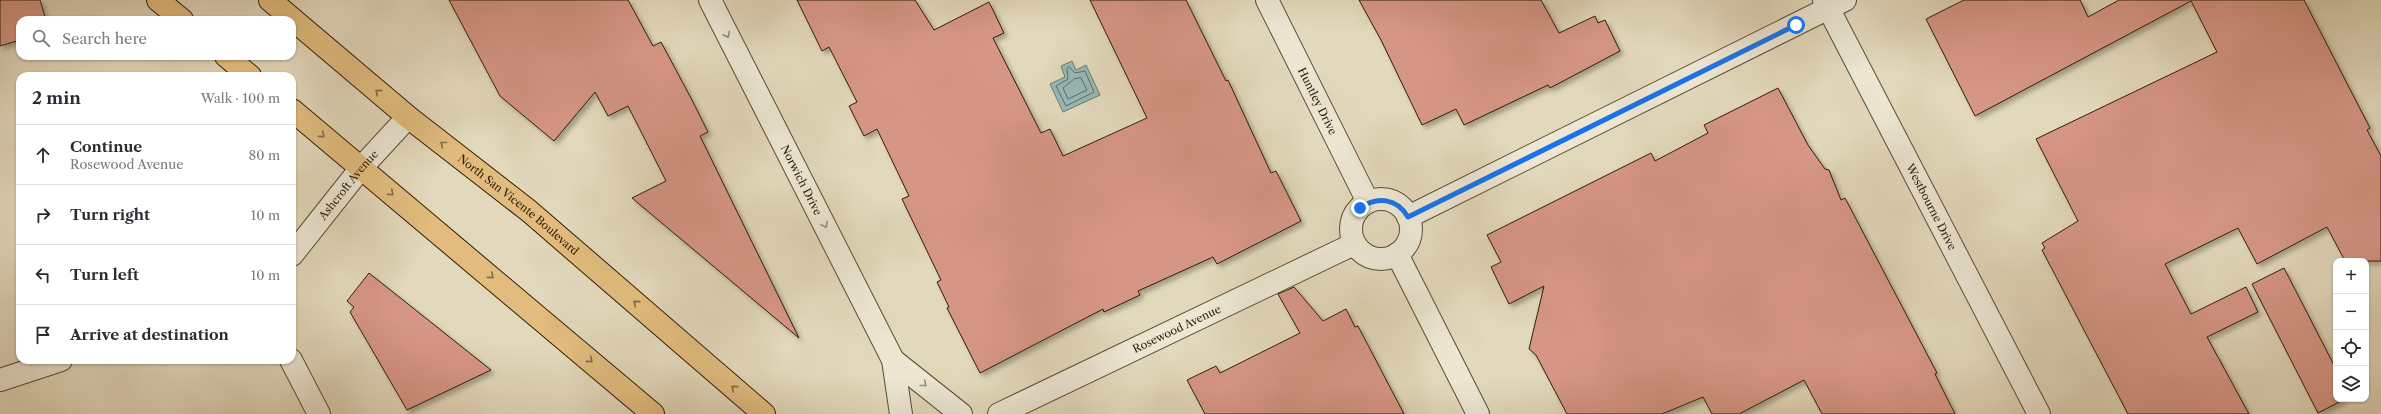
<!DOCTYPE html>
<meta charset="utf-8">
<style>
:root{--surface:#fff;--page:#f7f7f7;--text:#2b2b33;--muted:#7c7c81;--line:#e1e1e2}
body{margin:0;font-family:"Libre Caslon Text",serif;background:var(--page);color:var(--text)}
.controls{position:absolute;right:12px;bottom:12px;display:grid;overflow:hidden;border-radius:8px;box-shadow:0 1px 3px #0004}
.controls button{width:36px;height:36px;display:grid;place-items:center;padding:0;border:0;border-bottom:1px solid var(--line);background:var(--surface);color:var(--text);font:20px sans-serif}
.stop{position:absolute;width:12px;height:12px;margin:-9px;border:3px solid #1a73e8;border-radius:50%;background:#fff}
.stop.end{background:#1a73e8;border-color:#fff;box-shadow:0 1px 4px #0008}
.list{margin:0;padding:0;list-style:none}
h2{display:flex;justify-content:space-between;align-items:center;height:52px;margin:0;padding:0 16px;font-size:17px}
h2 small{font-size:13px;font-weight:400;color:var(--muted)}
.list li{display:grid;grid-template-columns:26px 1fr auto;gap:12px;align-items:center;box-sizing:border-box;height:60px;padding:0 16px;border-top:1px solid var(--line)}
.list b{display:block;font-size:15px;white-space:nowrap}
.list p{margin:0;font-size:13px;white-space:nowrap;color:var(--muted)}
.list em{font-size:13px;font-style:normal;color:var(--muted)}
.icon{flex:none;width:22px;height:22px;fill:none;stroke:currentColor;stroke-width:2;stroke-linecap:round;stroke-linejoin:round}
.map{position:relative;flex:none;width:2381px;height:414px;overflow:hidden}
.search{position:absolute;background:var(--surface);box-shadow:0 1px 3px #0004;left:16px;top:16px;width:280px;height:44px;display:flex;align-items:center;gap:10px;box-sizing:border-box;padding:0 14px;border-radius:12px;color:var(--muted);font-size:15px}
.panel{position:absolute;background:var(--surface);box-shadow:0 1px 3px #0004;left:16px;top:72px;width:280px;height:292px;border-radius:12px}
.map>svg:first-child{display:block}
.water{fill:#96b9b6;stroke:#6d7b6f}
.lines{fill:none;stroke-linecap:round;stroke-linejoin:round}
.shore{stroke:#636b5d;stroke-width:1}
.building{fill:#d69685;stroke:#301d04;filter:url(#shadow)}
.minor-casing{stroke:#5c4c32;stroke-width:24}
.major-casing{stroke:#301d04;stroke-width:24}
.minor{stroke:#ece6d3;stroke-width:22}
.major{stroke:#e1bc7e;stroke-width:22}
.oneway{stroke:#978c76}
.oneway2{stroke:#886c41}
.route{stroke:#1a73e8;stroke-width:5}
.labels{text-anchor:middle;dominant-baseline:central;stroke-width:3;stroke-linejoin:round;paint-order:stroke}
.street-label{font-size:11px;fill:#301d04;stroke:#ece6d3}
</style>
<div class="map">
<svg width="2381" height="414" viewBox="0 0 2381 414">
<defs>
<filter id="shadow"><feDropShadow dx="3.5" dy="3.5" stdDeviation="2" flood-color="#0004"/></filter>
</defs>
<rect width="100%" height="100%" fill="#e2d8bb"/>
<filter id="stains"><feTurbulence type="fractalNoise" baseFrequency=".005" numOctaves="4"/><feColorMatrix values="0 0 0 0 .2 0 0 0 0 .09 0 0 0 0 .02 0 0 0 .5 -.17"/></filter>
<radialGradient id="worn" r=".72"><stop offset=".6" stop-color="#630" stop-opacity="0"/><stop offset="1" stop-color="#630" stop-opacity=".3"/></radialGradient>
<path class="water" d="M1072 61 1076 70 1086 65 1100 95 1063 112 1050 84 1065 77 1061 66Z"/>
<g class="lines">
<g class="shore">
<path d="M1069 67 1075 73 1085 71 1094 92 1066 106 1056 86 1068 79 1067 69Z"/>
<path d="M1081 78 1087 90 1068 99 1063 88 1074 79Z"/>
</g>
</g>
<g class="building">
<path d="M0 0H40L46 20H20V40L0 46Z"/>
<path d="M449 0H628L653 46 661 42 692 100 708 132 700 136 799 338 632 198 666 181 628 106 608 116 595 92 554 141 500 96Z"/>
<path d="M797 0H915L934 30 989 2 1004 33 993 38 1041 133 1050 129 1063 156 1147 118 1090 0H1186L1226 81 1228 80 1271 173 1276 171 1301 221 1217 264 1213 257 1138 291 1140 295 1104 312 1103 309 980 373 947 308 949 307 937 282 941 280 902 199 909 196 877 129 864 136 849 106 857 102 829 47 822 51Z"/>
<path d="M1359 0H1541L1559 33 1595 16 1598 23 1605 20 1620 51 1550 88 1548 85 1464 125 1456 109 1422 125 1381 40Z"/>
<path d="M1964 0H2080L2088 17 2119 0H2304L2370 128 2367 130 2381 156V261H2345L2327 227 2257 264 2238 228 2165 264 2191 314 2246 287 2258 312 2207 337 2249 414H2128L2042 250 2045 248 2042 243 2078 221 2036 139 2217 52 2191 1 1975 116 1926 19Z"/>
<path d="M1778 88 1808 145 1825 169 1829 170 1841 200 1845 198 1937 373 1935 374 1955 414H1822L1804 380 1739 414H1712L1703 397 1662 414H1567L1536 355 1529 349 1544 286 1509 304 1491 267 1501 262 1487 235 1651 153 1655 161 1708 133 1704 125Z"/>
<path d="M2284 268 2336 369V399H2345L2318 413 2252 284Z"/>
<path d="M369 273 491 370 407 410 350 312 354 307 347 301Z"/>
<path d="M1294 287 1323 321 1346 309 1355 327 1358 326 1404 414H1205L1187 380 1216 366 1220 373 1300 333 1278 294Z"/>
</g>
<g class="lines">
<g class="minor-casing">
<g id="minor">
<path id="s1" d="M710 0 893 360 901 414"/>
<path id="s2" d="M1267 0 1368 202"/>
<path id="s3" d="M1824 0 2039 414"/>
<circle cx="1381" cy="229" r="30"/>
<path d="M1408 217 1845 0"/>
<path d="M1397 254 1478 414"/>
<path id="s4" d="M292 255 361 168 408 117"/>
<path d="M291 360 319 414"/>
<path d="M893 360 961 414"/>
<path d="M0 380 61 360"/>
<path id="s5" d="M999 414 1354 244"/>
</g>
</g>
<g class="major-casing">
<g id="major">
<path d="M158 0 182 20"/>
<path id="s6" d="M270 0 408 117 529 211 764 414"/>
<path d="M226 56 250 76"/>
<path d="M292 110 653 414"/>
</g>
</g>
<use href="#minor" class="minor"/>
<use href="#major" class="major"/>
</g>
<defs><path id="oneway-chevron" d="M-2-3.5L2.5 0L-2 3.5" fill="none" stroke-width="1.6" stroke-linecap="round" stroke-linejoin="round"/></defs>
<g class="oneway">
<use href="#oneway-chevron" transform="translate(727 35) rotate(63)"/>
<use href="#oneway-chevron" transform="translate(825 225) rotate(63)"/>
<use href="#oneway-chevron" transform="translate(924 384) rotate(39)"/>
</g>
<g class="oneway2">
<use href="#oneway-chevron" transform="translate(378 92) rotate(-140)"/>
<use href="#oneway-chevron" transform="translate(322 135) rotate(40)"/>
<use href="#oneway-chevron" transform="translate(443 144) rotate(-142)"/>
<use href="#oneway-chevron" transform="translate(391 193) rotate(40)"/>
<use href="#oneway-chevron" transform="translate(491 276) rotate(40)"/>
<use href="#oneway-chevron" transform="translate(636 303) rotate(-139)"/>
<use href="#oneway-chevron" transform="translate(590 360) rotate(40)"/>
<use href="#oneway-chevron" transform="translate(734 388) rotate(-139)"/>
</g>
<g class="lines">
<path class="route" d="M1360 208C1377 196 1397 198 1408 217L1796 25"/>
</g>
<g class="labels">
<g class="street-label">
<text stroke="none"><textPath href="#s2" startOffset="113">Huntley Drive</textPath></text>
<text stroke="none"><textPath href="#s1" startOffset="202">Norwich Drive</textPath></text>
<text stroke="none"><textPath href="#s4" startOffset="90">Ashcroft Avenue</textPath></text>
<text stroke="none"><textPath href="#s6" startOffset="322">North San Vicente Boulevard</textPath></text>
<text stroke="none"><textPath href="#s3" startOffset="233">Westbourne Drive</textPath></text>
<text stroke="none"><textPath href="#s5" startOffset="197">Rosewood Avenue</textPath></text>
</g>
</g>
<rect width="100%" height="100%" filter="url(#stains)"/>
<rect width="100%" height="100%" fill="url(#worn)"/>
</svg>
<div class="controls">
<button>+</button>
<button>−</button>
<button><svg class="icon" aria-label="locate" viewBox="0 0 24 24"><circle cx="12" cy="12" r="6"/><path d="M12 2v4M12 18v4M2 12h4M18 12h4"/></svg></button>
<button><svg class="icon" aria-label="layers" viewBox="0 0 24 24"><path d="M12 4l9 5-9 5-9-5zM3 14l9 5 9-5"/></svg></button>
</div>
<div class="stop" style="left:1796px;top:25px"></div>
<div class="stop end" style="left:1360px;top:208px"></div>
<div class="search"><svg class="icon" aria-label="search" viewBox="0 0 24 24"><circle cx="10" cy="10" r="6"/><path d="M15 15l6 6"/></svg>Search here</div>
<section class="panel">
<h2>2 min<small>Walk · 100 m</small></h2>
<ul class="list">
<li><svg class="icon" aria-label="ahead" viewBox="0 0 24 24"><path d="M12 20V5M6 11l6-6 6 6"/></svg><div><b>Continue</b><p>Rosewood Avenue</p></div><em>80 m</em></li>
<li><svg class="icon" aria-label="right" viewBox="0 0 24 24"><path d="M7 20v-9h11M14 6l5 5-5 5"/></svg><div><b>Turn right</b></div><em>10 m</em></li>
<li><svg class="icon" aria-label="left" viewBox="0 0 24 24"><path d="M17 20v-9H6M10 6l-5 5 5 5"/></svg><div><b>Turn left</b></div><em>10 m</em></li>
<li><svg class="icon" aria-label="arrive" viewBox="0 0 24 24"><path d="M6 21V4h12l-3 4 3 4H6"/></svg><div><b>Arrive at destination</b></div></li>
</ul>
</section>
</div>
